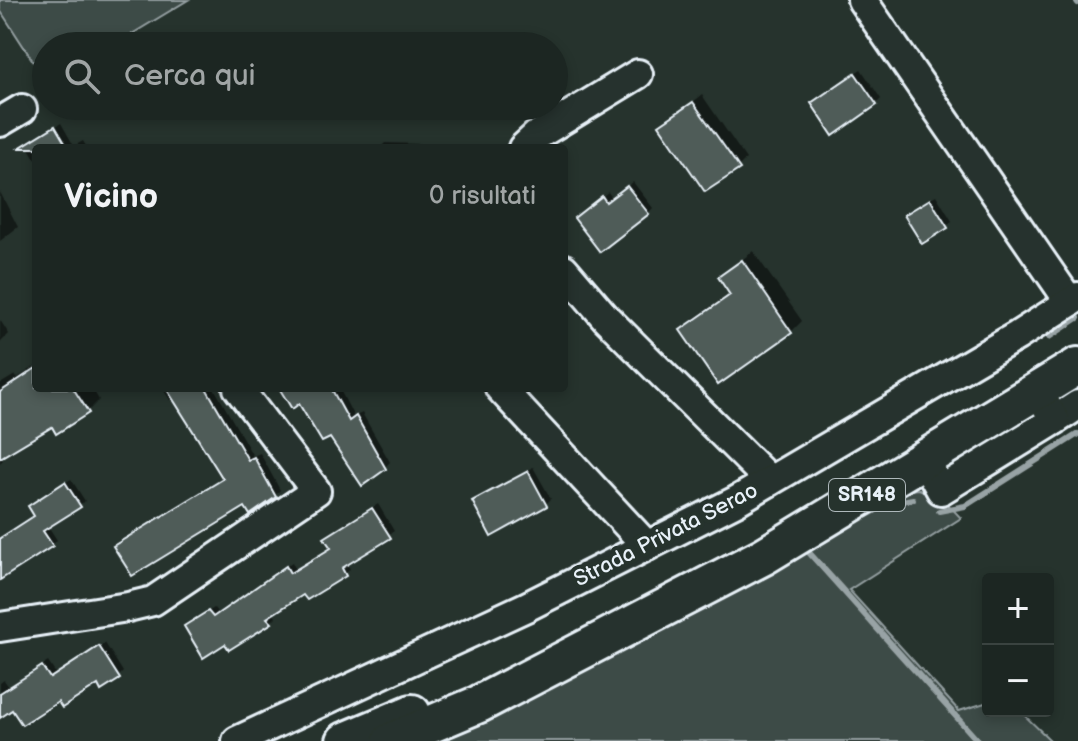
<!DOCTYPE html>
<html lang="it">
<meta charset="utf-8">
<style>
:root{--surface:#1c2622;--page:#252e2a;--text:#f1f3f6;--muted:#a0a5a5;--line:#3a4340}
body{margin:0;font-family:"Balsamiq Sans",sans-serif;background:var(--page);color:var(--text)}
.controls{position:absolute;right:24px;bottom:24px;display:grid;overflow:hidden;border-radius:8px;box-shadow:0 4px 12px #0003}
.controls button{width:72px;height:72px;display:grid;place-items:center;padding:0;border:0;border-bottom:2px solid var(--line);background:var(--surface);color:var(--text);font:40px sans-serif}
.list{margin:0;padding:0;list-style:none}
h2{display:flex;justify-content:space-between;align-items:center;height:104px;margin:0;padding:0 32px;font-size:34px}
h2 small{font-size:26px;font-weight:400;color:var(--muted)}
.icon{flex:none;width:44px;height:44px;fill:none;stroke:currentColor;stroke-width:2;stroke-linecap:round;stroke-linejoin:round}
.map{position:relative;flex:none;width:1078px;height:741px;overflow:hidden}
.search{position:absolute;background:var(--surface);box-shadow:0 4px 12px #0003;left:32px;top:32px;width:536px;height:88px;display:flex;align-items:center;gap:20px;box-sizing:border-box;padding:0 28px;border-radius:44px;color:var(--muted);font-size:30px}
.panel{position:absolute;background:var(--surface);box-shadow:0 4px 12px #0003;left:32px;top:144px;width:536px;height:248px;border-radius:8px}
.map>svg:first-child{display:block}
.green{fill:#3e4b47;stroke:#939ea0;stroke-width:2}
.shadow{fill:#0007}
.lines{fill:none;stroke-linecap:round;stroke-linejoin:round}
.stream{stroke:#98a3a5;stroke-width:6}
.building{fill:#505c59;stroke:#e8f1f8;stroke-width:2}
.minor-casing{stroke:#e8f1f8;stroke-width:34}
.major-casing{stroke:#e8f1f8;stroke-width:42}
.minor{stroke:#26332d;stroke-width:28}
.major{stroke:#26332d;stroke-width:36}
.labels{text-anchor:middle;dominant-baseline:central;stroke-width:8;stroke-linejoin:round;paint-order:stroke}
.shield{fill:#26332d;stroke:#aeb8bb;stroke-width:2}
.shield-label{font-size:20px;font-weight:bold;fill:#e8f1f8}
.street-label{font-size:22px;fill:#e8f1f8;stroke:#26332d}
</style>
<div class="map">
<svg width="1078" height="741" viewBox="0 0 1078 741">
<rect width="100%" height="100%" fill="#26332d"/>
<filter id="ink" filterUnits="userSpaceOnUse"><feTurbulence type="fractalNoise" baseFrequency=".0125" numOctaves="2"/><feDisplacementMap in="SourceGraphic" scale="16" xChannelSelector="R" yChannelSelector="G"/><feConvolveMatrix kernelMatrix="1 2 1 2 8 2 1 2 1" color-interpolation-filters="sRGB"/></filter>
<g filter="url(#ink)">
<g class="green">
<path d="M0 0H188L112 46H46V81L0 10Z"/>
<path d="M919 489 944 500 961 518 849 590 959 711 988 702V711H1020L1051 741H418L709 600 909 490Z"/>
</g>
<g class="shadow">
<path d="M861 69 881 99 876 104 818 98Z"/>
<path d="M702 95 746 159 738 167 662 126Z"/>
<path d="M61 123 74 146 83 141 87 148H36V160L27 145Z"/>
<path d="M385 143 421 144V148H380Z"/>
<path d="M633 182 653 208 648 213H581L608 192 612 198Z"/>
<path d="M0 192 18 227 0 241Z"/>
<path d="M936 195 952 221 947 226 911 210Z"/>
<path d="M753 251 802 321 791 332 719 382 683 330 693 319 731 293 721 277Z"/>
<path d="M0 320 9 334 0 343Z"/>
<path d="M36 366V388H92L99 400 88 411 52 425 0 455 3 460 0 463V384L15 375 17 378Z"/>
<path d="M162 388H214L253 456 260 453 280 490 275 496 116 546 225 478 174 398 170 400Z"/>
<path d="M282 388H339L354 417 362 413 390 462 385 467 330 435 300 402Z"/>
<path d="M533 467 551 499 546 504 475 502Z"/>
<path d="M71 479 85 501 48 526 57 540 52 545 0 578V538L36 515V501Z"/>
<path d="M378 504 394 531 347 563 350 569 345 574 303 592 272 612 276 617 271 622 230 647 225 641 187 626 214 608 219 614 292 562 296 570 333 547 327 538 332 533Z"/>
<path d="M105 643 123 672 118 677 59 699 13 707 0 715V683L4 680 9 687 48 662 56 674Z"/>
</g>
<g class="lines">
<g class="stream">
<path d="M1076 0 1078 3"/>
<path d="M1049 337 1078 318"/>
<path d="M939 511 965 506 1078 434"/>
<path d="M863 517 889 503 913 499"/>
<path d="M804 547 978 741"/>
</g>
</g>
<g class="building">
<path d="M855 73 877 105 833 136 811 103Z"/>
<path d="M693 102 740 169 705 192 659 125Z"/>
<path d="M55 126 68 148H19Z"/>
<path d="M627 186 649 214 600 252 574 218 602 196 606 202Z"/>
<path d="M930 199 948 228 922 244 904 215Z"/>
<path d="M742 260 792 333 718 385 680 330 730 295 718 277Z"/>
<path d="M36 368V388H73L89 413 56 434 52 427 0 458V392Z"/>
<path d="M166 388H206L248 460 254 457 276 497 250 515 245 507 132 576 113 546 223 479Z"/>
<path d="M279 388H331L349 421 356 416 386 469 362 486 330 438 322 442 299 404 292 409Z"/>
<path d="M528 471 547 506 491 537 472 501Z"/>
<path d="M65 482 81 507 43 531 53 546 0 580V538L34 516 28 506Z"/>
<path d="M372 508 391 538 342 568 346 576 307 600 303 595 267 618 272 623 229 650 225 644 203 658 184 626 208 611 213 617 286 566 290 573 331 548 324 538Z"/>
<path d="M99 646 120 679 101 691 98 685 62 708 58 702 22 725 12 710 0 718V693L42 666 50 678Z"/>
</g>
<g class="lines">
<g class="minor-casing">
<g id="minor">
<path d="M862 0 1070 302"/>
<path d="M0 122 22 109"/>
<path d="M523 148 536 136 638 74"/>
<path d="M564 269 606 318 770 481"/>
<path d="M500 388 647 546"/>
<path d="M1055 420 1078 405"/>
<path d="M925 461 941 490 1055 420 1038 392"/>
<path d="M0 627 128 607 153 601 316 491 238 388"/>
<path d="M237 741 526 607 736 501 1017 336 1078 297"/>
</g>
</g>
<g class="major-casing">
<g id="major">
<path d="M345 741 412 713"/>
<path d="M391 741 479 704 764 556 1078 366"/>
</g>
</g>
<use href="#minor" class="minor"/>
<use href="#major" class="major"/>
</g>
</g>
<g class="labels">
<rect class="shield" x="829" y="479" width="76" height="32" rx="6"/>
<g class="shield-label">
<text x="867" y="495">SR148</text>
</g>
<g class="street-label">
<text transform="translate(666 535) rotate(-27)">Strada Privata Serao</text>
</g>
</g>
</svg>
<div class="controls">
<button>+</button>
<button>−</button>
</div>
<div class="search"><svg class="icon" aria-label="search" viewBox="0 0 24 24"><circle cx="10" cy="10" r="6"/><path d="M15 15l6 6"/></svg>Cerca qui</div>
<section class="panel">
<h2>Vicino<small>0 risultati</small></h2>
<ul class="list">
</ul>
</section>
</div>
